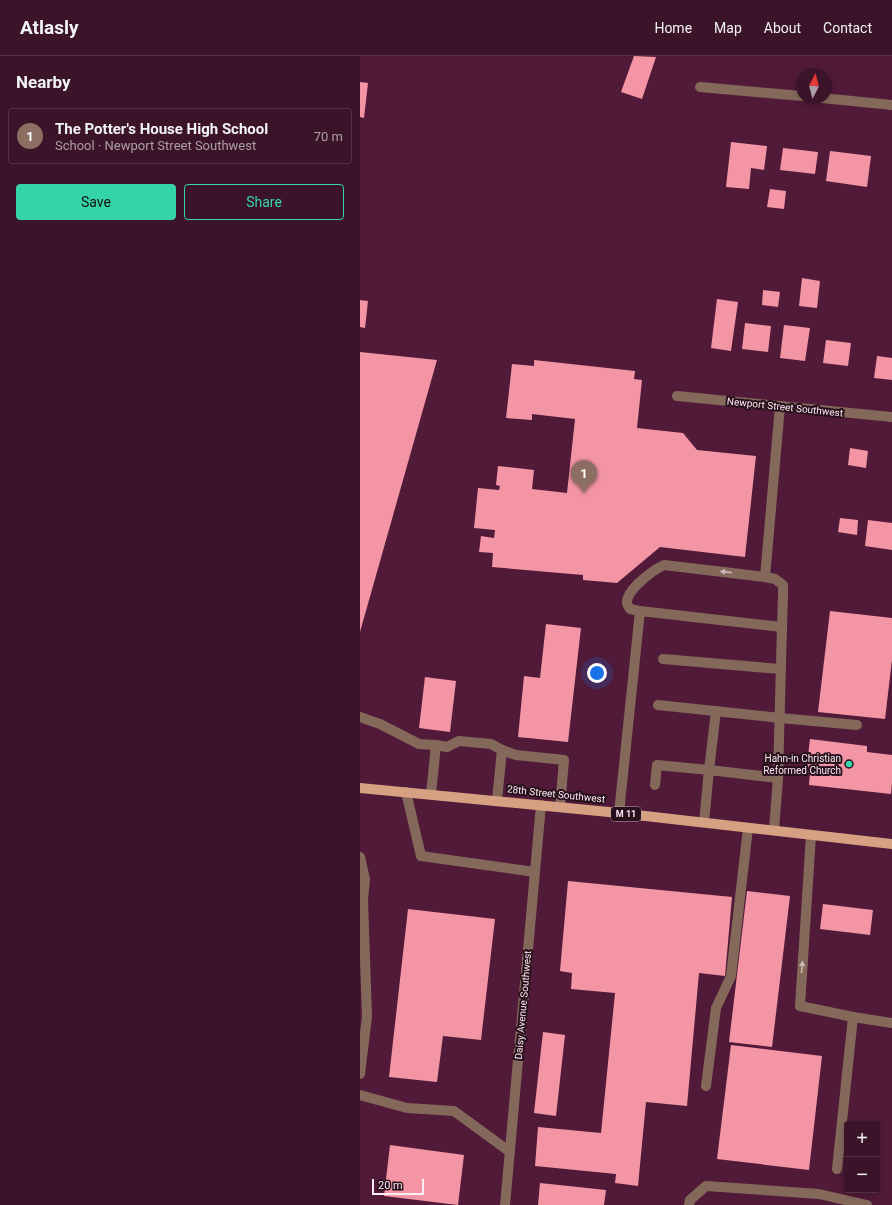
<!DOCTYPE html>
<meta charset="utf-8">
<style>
:root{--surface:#3c142a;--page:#431d32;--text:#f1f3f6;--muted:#ac9ea8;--line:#553347;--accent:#34d4a8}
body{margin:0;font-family:Roboto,sans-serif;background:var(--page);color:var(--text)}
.controls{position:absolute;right:12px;bottom:12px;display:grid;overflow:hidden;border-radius:4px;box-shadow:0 2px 6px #0003}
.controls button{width:36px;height:36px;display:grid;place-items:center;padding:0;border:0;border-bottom:1px solid var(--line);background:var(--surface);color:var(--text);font:20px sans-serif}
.compass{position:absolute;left:436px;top:12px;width:36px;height:36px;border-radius:50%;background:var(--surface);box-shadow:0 2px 6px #0003;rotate:7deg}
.scale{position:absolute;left:12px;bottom:10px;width:52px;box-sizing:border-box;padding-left:4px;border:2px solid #faecf2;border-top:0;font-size:11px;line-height:14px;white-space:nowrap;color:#faecf2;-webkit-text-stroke:3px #280f1c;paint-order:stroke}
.you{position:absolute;left:237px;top:617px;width:14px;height:14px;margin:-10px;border:3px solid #fff;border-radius:50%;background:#1a73e8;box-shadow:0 0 0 6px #1a73e833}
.badge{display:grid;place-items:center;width:26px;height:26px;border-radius:50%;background:var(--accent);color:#fff;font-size:13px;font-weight:700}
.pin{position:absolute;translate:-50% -33px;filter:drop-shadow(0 1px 2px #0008)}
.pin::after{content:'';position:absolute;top:21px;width:14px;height:12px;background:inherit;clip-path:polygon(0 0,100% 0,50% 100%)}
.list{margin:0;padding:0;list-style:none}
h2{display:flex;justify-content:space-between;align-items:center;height:52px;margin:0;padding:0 16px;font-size:17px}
h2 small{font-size:13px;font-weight:400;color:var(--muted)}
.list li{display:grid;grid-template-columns:26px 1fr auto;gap:12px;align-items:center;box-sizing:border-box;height:56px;margin:0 8px 8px;padding:0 8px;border:1px solid var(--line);border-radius:4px}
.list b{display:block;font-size:15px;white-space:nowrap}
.list p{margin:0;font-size:13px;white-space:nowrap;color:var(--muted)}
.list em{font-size:13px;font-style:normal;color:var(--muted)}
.actions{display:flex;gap:8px;padding:12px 16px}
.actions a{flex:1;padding:9px 0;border:1px solid var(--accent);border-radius:4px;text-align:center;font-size:14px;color:var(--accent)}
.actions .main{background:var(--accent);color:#111}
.map{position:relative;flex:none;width:532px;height:1149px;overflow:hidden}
header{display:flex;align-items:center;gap:24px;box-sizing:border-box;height:56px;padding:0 20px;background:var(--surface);border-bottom:1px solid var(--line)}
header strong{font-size:19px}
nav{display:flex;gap:22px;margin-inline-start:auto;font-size:14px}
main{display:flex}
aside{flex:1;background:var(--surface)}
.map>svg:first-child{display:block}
.building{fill:#f495a5}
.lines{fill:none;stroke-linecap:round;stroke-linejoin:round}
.service{stroke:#84695b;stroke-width:10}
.minor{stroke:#84695b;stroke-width:10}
.primary{stroke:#d6a083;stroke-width:10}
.oneway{fill:#cbb8b6}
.poi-dot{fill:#34d4a8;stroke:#280f1c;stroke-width:1.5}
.labels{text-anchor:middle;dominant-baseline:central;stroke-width:4;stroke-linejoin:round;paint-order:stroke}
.shield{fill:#280f1c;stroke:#bbaab2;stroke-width:1}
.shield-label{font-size:9px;font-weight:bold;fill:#faecf2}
.street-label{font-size:10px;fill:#faecf2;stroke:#280f1c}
.poi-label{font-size:10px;fill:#faecf2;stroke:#280f1c;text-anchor:end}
</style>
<header>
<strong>Atlasly</strong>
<nav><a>Home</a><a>Map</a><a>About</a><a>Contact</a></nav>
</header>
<main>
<aside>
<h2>Nearby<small></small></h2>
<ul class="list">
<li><span class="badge" style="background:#8d6e63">1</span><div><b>The Potter's House High School</b><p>School · Newport Street Southwest</p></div><em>70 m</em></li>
</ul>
<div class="actions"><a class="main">Save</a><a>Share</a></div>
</aside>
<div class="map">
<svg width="532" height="1149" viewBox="0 0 532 1149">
<rect width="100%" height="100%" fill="#501a38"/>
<g class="building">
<path d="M274 0 296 1 282 43 261 36Z"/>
<path d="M0 26 8 27 4 62 0 61Z"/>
<path d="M371 86 407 90 404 114 391 112 389 133 366 131Z"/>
<path d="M423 92 458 96 455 118 420 114Z"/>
<path d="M470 95 511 100 507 131 466 125Z"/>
<path d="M410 133 426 135 424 153 407 151Z"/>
<path d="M442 222 460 225 457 252 439 250Z"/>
<path d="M403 234 420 236 418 251 402 249Z"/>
<path d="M357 243 378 246 371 295 351 292Z"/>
<path d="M0 244 8 245 5 272 0 271Z"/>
<path d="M385 267 411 270 408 296 382 293Z"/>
<path d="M424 269 450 272 445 305 420 302Z"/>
<path d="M466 284 491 287 488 310 463 307Z"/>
<path d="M0 296 77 304 0 576Z"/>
<path d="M517 300 532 302V324L514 322Z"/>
<path d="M174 304 275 315 274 323 282 324 277 372 323 377 337 394 396 400 385 501 300 491 257 527 223 524V519L132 511 133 497 119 496 121 480 134 482 135 474 114 472 118 432 139 434 140 430 136 429 138 410 174 414 172 433 207 437 215 363 172 358V364L146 362 152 308 174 310Z"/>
<path d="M490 392 508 395 506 412 488 409Z"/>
<path d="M480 462 498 464 497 479 478 476Z"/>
<path d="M508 464 532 467V494L505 490Z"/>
<path d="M470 555 532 562V604L525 663 458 656Z"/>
<path d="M186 568 221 572 208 686 158 681 164 620 180 622Z"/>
<path d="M65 621 96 625 90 676 59 672Z"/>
<path d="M450 683 507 690V696L532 699V727L531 738 449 729 450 717H446Z"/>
<path d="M208 825 372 841 365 920 339 917 327 1050 286 1046 278 1130 255 1127 256 1118 175 1110 178 1071 241 1077 255 937 211 933 212 917 200 915Z"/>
<path d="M387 835 430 840 412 991 369 986Z"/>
<path d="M463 848 513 854 510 879 460 873Z"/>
<path d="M48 853 135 863 121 984 83 980 77 1026 29 1021Z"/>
<path d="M183 976 205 979 196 1060 174 1057Z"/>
<path d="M371 989 462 1000 449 1114 357 1103Z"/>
<path d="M30 1089 104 1099 98 1149 24 1140Z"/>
<path d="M180 1127 246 1134 244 1149H178Z"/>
</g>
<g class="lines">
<g class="service">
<path d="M280 555 270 553C269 551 267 549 267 547 266 534 293 514 304 509L405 521"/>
<path d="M303 603 420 613"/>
<path d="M298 649 420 662 497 669"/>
<path d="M0 661 20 668 59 688 76 689"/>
<path d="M142 694 156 699 204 704 200 751"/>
<path d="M418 722 422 571"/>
<path d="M295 729 297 709 349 714 356 655"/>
<path d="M46 736 61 800 175 816"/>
<path d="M71 738 76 689 87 691 99 685 131 688 142 694 137 744"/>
<path d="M259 757 280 555 422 571 423 541V529L415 523 405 521 420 350"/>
<path d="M344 766 349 714 418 722 414 774"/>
<path d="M451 779 440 950 493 961 532 967"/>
<path d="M0 801 5 823 3 844 7 961 0 1018"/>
<path d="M346 1030 356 952 371 920 388 772"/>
<path d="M0 1039 47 1052 94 1055 150 1096"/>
<path d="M477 1113 493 961"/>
<path d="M329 1149 330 1144 346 1130 459 1138 507 1149"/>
</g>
<g class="minor">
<path d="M340 31 442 40"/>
<path d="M462 42 532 49"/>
<path d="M317 340 532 361"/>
<path d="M145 1149 181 749"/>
</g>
<path class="primary" d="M0 732 259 757 532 788"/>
</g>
<defs><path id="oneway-solid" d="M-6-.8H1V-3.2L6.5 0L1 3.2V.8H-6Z"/></defs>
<g class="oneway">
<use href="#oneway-solid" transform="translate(366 516) rotate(-174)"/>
<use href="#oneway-solid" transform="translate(442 911) rotate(-85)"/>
</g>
<circle class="poi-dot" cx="489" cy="708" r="4"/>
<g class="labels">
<rect class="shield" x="251" y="751" width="30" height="14" rx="3"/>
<g class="shield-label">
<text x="266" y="758">M 11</text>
</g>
<g class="street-label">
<text transform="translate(425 351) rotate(6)">Newport Street Southwest</text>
<text transform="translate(196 738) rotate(6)">28th Street Southwest</text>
<text transform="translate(163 949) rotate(-85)">Daisy Avenue Southwest</text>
</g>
<g class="poi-label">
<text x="481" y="702">Hahn-in Christian<tspan x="481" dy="12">Reformed Church</tspan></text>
</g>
</g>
</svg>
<div class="controls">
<button>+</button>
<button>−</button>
</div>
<svg class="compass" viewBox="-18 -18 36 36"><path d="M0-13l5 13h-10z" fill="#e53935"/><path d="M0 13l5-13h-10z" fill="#ac9ea8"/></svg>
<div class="scale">20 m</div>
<div class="you"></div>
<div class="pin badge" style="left:224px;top:437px;background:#8d6e63">1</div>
</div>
</main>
